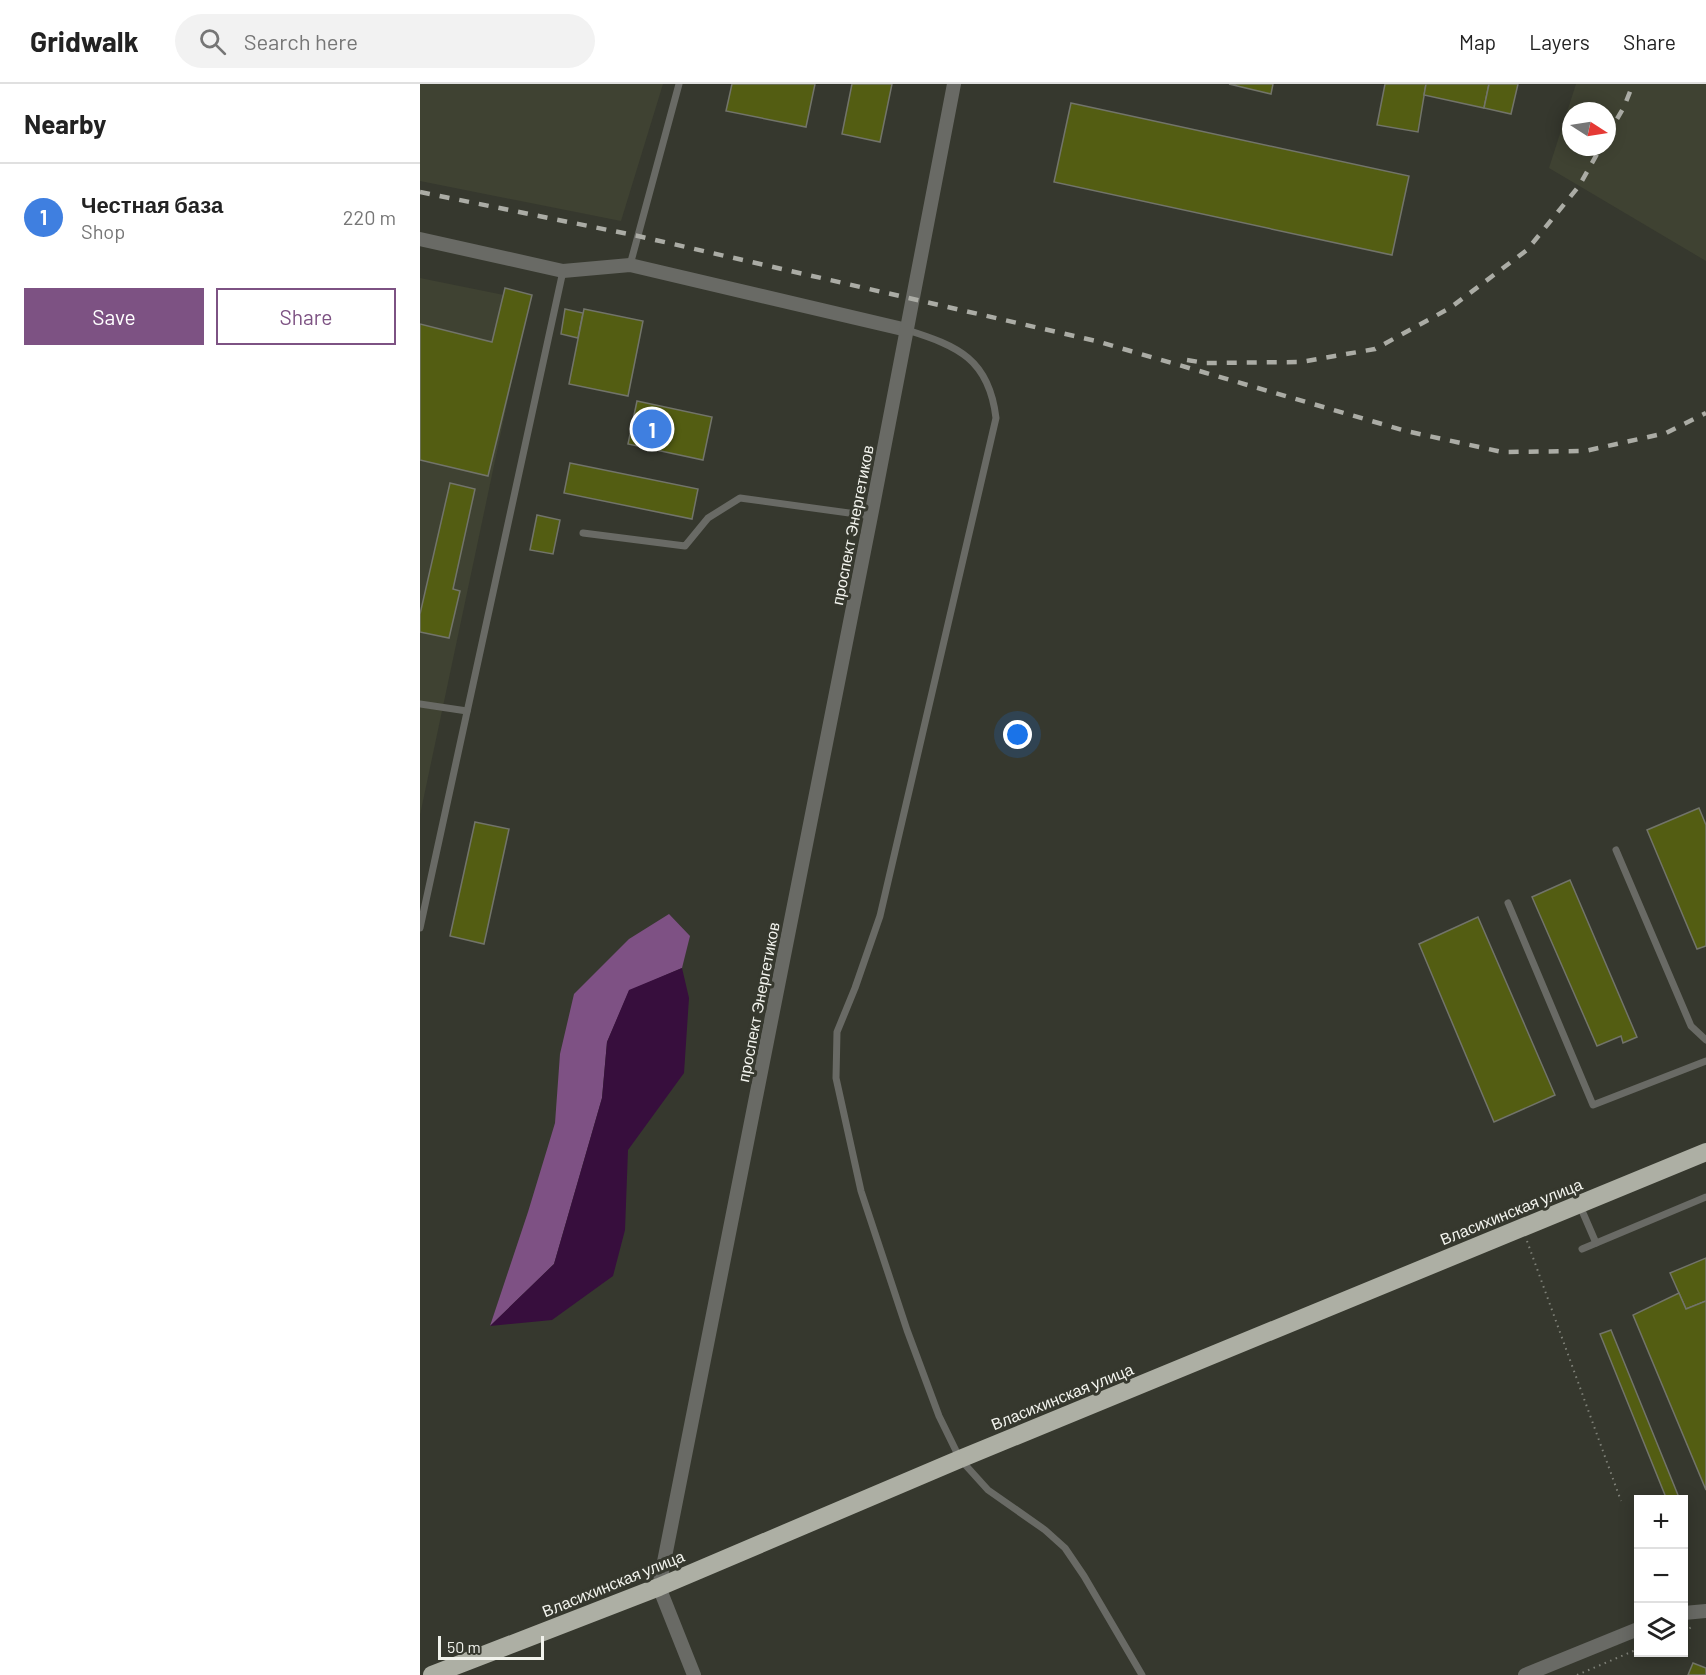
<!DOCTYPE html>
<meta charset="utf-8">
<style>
:root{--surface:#fff;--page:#f2f2f2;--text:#222;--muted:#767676;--line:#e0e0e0;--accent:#7d5283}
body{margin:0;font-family:Barlow,sans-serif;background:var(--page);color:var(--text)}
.controls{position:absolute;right:18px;bottom:18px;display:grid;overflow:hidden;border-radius:0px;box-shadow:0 3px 15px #0003}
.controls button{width:54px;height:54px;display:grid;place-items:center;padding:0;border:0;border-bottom:2px solid var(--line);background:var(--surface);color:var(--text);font:30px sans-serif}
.compass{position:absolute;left:1142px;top:18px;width:54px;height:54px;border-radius:50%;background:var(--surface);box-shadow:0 3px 15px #0003;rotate:102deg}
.scale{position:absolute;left:18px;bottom:15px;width:106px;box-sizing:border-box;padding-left:6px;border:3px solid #f2f3ed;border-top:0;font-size:16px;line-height:21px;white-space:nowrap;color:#f2f3ed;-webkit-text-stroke:4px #36382e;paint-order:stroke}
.you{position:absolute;left:598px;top:651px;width:21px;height:21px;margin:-15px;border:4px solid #fff;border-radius:50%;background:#1a73e8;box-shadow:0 0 0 9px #1a73e833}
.badge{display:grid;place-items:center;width:39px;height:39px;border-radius:50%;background:var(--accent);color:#fff;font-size:20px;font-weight:700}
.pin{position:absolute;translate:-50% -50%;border:3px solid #fff;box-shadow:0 2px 6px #0006}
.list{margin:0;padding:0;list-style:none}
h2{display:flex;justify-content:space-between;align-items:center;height:78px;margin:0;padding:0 24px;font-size:26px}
h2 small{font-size:20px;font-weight:400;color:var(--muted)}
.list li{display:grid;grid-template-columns:39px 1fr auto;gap:18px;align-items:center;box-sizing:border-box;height:108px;padding:0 24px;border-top:2px solid var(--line)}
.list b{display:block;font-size:22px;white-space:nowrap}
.list p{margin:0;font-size:20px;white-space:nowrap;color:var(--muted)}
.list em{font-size:20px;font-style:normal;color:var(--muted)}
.actions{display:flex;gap:12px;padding:18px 24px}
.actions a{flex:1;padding:14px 0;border:2px solid var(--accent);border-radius:0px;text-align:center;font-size:21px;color:var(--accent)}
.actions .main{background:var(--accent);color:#fff}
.icon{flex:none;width:33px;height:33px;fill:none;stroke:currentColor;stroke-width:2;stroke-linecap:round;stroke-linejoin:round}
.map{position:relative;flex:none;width:1286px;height:1591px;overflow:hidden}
header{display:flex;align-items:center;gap:36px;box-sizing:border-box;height:84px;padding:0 30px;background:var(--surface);border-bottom:2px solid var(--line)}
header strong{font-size:28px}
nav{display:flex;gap:33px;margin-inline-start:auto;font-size:21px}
.search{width:420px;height:54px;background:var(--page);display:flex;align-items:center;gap:15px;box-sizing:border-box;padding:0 21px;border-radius:33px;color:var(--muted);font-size:22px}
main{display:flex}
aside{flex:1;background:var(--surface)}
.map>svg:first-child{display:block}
.built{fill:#3f4232;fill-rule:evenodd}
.forest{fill:#7e5184}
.water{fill:#370e3d}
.building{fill:#535d12;stroke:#72746a;stroke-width:1.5}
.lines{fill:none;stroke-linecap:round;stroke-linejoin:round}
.path{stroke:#7f8178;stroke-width:2;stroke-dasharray:1.5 4.5;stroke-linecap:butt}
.lane{stroke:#696a65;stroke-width:7}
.street{stroke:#696a65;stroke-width:14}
.highway{stroke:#adafa4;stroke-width:18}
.rail{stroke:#abaca5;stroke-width:4.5;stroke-dasharray:10 10;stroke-linecap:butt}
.labels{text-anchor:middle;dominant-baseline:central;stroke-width:6;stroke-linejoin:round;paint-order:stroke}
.street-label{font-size:16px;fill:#f2f3ed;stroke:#36382e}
</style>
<header>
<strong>Gridwalk</strong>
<div class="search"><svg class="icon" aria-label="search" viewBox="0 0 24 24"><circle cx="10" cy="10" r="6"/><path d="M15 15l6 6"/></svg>Search here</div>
<nav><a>Map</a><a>Layers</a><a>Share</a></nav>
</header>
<main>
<aside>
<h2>Nearby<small></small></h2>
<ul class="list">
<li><span class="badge" style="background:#3f7fe0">1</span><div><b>Честная база</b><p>Shop</p></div><em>220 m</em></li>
</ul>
<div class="actions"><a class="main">Save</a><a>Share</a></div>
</aside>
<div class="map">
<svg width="1286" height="1591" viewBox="0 0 1286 1591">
<rect width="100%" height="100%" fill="#36382e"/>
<g class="built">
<path d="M0 0H243L201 137 0 97Z"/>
<path d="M1156 0H1286V177L1129 84ZM1151 27H1187V63H1151Z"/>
<path d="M0 194 109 216 0 731Z"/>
</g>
<path class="forest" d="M249 830 270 852 262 884 209 907 187 958 182 1014 134 1180 70 1242 108 1128 135 1039 140 970 154 910 209 855Z"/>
<path class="water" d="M262 884 269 914 264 989 208 1066 205 1146 193 1192 132 1236 70 1242 134 1180 182 1014 187 958 209 906Z"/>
<g class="building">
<path d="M312 0H395L386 43 306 27Z"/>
<path d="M432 0H472L460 58 422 50Z"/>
<path d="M809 0H853L851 10Z"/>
<path d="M965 0H1006L998 48 957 41Z"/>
<path d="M1006 0H1069L1064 24 1004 11Z"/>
<path d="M1069 0H1098L1091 30 1064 24Z"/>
<path d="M651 19 989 92 972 171 634 98Z"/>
<path d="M85 204 112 211 68 392 0 376V240L72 258Z"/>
<path d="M145 225 163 229 158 254 141 250Z"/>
<path d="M164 225 223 237 208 312 149 300Z"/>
<path d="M217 317 292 333 283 376 208 360Z"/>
<path d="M150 379 278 405 272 435 144 409Z"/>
<path d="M30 399 55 405 33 505 40 507 29 554 0 548V530Z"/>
<path d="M117 431 140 436 133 470 110 466Z"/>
<path d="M1279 724 1286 741V862L1277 865 1227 746Z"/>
<path d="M55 738 89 745 64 860 30 852Z"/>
<path d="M1150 796 1217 953 1203 959 1201 952 1177 962 1112 813Z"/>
<path d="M1058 833 1135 1011 1074 1038 999 860Z"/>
<path d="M1286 1174V1217L1266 1225 1250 1189Z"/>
<path d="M1259 1209 1266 1225 1286 1217V1406L1213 1231Z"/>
<path d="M1191 1246 1260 1416H1247L1180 1250Z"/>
<path d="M1273 1579 1286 1584V1591H1268Z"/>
</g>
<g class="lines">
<g class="path">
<path d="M1107 1157 1201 1417"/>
<path d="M1264 1547 1272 1543"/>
<path d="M1157 1591 1218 1565"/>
</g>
<g class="lane">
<path d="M210 181 259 0"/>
<path d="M487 246C538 262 569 275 576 334L460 832 435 904 417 948 416 994 441 1107 487 1246 519 1332 540 1375 568 1406 625 1446 645 1464 664 1492 722 1591"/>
<path d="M163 449 265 462 288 434 320 414 451 432"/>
<path d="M0 620 47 627"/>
<path d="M1196 766 1271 942 1286 956"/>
<path d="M1088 819 1173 1021 1286 977"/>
<path d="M0 844 143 187"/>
<path d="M1160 1122 1176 1159"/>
<path d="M1162 1165 1286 1113"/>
</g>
<g class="street">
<path d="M0 155 143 187 210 181 487 246"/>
<path d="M1264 1529 1286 1527"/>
<path d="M274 1591 239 1503 451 432 534 0"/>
<path d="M1105 1591 1218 1545"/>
</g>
<path class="highway" d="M12 1591 239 1503 540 1375 1286 1068"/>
<g class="rail">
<path d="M1187 52 1204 23 1213 0"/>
<path d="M0 108 218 152 676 257 986 347 1082 368 1165 367 1246 349 1286 329"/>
<path d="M767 276 785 279 881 278 955 265 1030 224 1107 166 1159 102 1181 63"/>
</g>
</g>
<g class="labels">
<g class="street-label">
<text transform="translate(432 441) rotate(-79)">проспект Энергетиков</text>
<text transform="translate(338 918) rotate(-79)">проспект Энергетиков</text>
<text transform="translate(1091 1127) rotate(-22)">Власихинская улица</text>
<text transform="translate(642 1312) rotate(-22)">Власихинская улица</text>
<text transform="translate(193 1499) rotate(-22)">Власихинская улица</text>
</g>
</g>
</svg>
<div class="controls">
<button>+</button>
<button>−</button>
<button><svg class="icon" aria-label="layers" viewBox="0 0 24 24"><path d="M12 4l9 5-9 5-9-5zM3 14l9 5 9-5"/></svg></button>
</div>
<svg class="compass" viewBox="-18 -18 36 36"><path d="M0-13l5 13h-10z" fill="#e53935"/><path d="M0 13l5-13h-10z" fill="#767676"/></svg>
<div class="scale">50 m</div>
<div class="you"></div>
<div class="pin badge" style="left:232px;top:345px;background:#3f7fe0">1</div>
</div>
</main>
